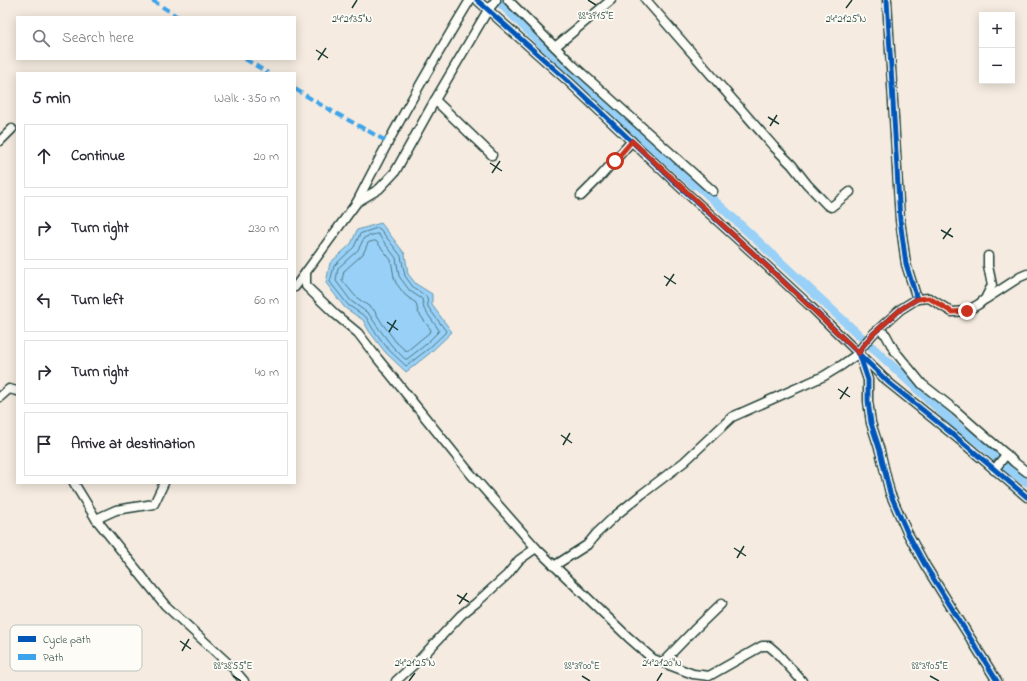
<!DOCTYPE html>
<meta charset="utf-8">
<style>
:root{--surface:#fff;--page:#f7f7f7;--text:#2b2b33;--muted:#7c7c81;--line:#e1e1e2}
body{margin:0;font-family:"Indie Flower",sans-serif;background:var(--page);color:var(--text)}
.controls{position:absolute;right:12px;top:12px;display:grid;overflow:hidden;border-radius:0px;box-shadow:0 2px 10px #0003}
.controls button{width:36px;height:36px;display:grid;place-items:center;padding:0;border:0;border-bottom:1px solid var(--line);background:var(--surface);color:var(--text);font:20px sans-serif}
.stop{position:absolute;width:12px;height:12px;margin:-9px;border:3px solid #c8321e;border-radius:50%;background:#fff}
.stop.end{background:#c8321e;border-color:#fff;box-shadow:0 1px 4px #0008}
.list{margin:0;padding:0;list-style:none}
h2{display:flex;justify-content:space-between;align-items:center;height:52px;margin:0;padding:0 16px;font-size:17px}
h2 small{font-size:13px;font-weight:400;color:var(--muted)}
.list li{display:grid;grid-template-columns:26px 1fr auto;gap:12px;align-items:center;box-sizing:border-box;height:64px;margin:0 8px 8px;padding:0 8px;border:1px solid var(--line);border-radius:0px}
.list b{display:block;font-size:15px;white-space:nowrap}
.list em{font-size:13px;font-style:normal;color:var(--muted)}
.icon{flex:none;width:22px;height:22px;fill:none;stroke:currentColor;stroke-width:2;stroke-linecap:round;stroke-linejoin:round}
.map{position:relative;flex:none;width:1027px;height:681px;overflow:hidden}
.search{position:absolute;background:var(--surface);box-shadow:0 2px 10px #0003;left:16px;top:16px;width:280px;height:44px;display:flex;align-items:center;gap:10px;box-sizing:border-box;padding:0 14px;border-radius:0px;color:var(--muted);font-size:15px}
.panel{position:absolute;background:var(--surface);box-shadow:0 2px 10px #0003;left:16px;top:72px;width:280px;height:412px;border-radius:0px}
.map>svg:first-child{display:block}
.water{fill:#98d0f7;stroke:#6895a9}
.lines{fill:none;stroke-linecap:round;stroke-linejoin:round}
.shore{stroke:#4f7882;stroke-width:1}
.canal{stroke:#98d0f7;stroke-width:9}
.minor-casing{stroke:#1f3d34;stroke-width:11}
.minor{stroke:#fdfcf7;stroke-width:8}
.quiet{stroke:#3da4eb;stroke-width:4;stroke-dasharray:8 4;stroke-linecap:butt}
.cycleway-casing{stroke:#fdfcf7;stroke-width:8}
.cycleway{stroke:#0057b8;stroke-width:5}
.route{stroke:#c8321e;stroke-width:5}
.ticks{fill:none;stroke:#1f3d34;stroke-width:1.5}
.key{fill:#fdfcf7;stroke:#bac3bc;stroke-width:1}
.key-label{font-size:11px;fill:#1f3d34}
.ticks-label{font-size:10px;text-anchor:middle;fill:#1f3d34;stroke:#fdfcf7;stroke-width:3.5;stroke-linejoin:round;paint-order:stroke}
</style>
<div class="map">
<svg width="1027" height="681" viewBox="0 0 1027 681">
<rect width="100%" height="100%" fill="#f5ebe0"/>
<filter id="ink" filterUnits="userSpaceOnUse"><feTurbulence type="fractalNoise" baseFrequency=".025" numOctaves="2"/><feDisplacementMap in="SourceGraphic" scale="8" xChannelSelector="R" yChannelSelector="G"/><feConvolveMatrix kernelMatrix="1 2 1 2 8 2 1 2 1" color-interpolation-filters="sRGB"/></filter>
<g filter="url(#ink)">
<path class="water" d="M381 223 405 254 408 274 416 284 432 294V305L452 332 430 353 406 372 385 352 369 331 363 320 345 308 326 283 330 263 351 244 357 230Z"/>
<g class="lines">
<g class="shore">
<path d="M378 228 380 229 401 256 405 276 413 287 427 297 428 307 446 331 445 333 427 350 406 366 405 365 388 349 373 329 366 317 348 305 330 282 334 266 354 247 360 234Z"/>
<path d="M376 234H378L396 258 399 276 401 279 410 291 422 299 424 309 439 330 438 332 424 346 407 359H405L392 346 377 326 369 314 351 301 336 281 338 268 358 250 364 238Z"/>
<path d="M374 241H376L391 260 394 277 396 283 405 295 416 303 418 312 431 330 430 332 407 351H406L396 342 382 323 374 310 356 297 342 280 344 271 363 254 368 243Z"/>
</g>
<g class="canal">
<path d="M497 0 583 84 694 185"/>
<path d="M692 180 957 426 985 447 1010 471 1027 482"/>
</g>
<g class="minor-casing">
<g id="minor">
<path d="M477 0 569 82 679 186 754 254 809 305 888 382 961 441 1027 497"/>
<path d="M496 0 488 10 435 100 395 172 379 189 357 202 306 272V286L335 314 358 333 378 359 470 473 536 548"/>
<path d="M508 0 574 66 713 191"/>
<path d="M646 0 774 147 792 165 807 184 827 205 831 207 850 192"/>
<path d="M887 0 900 220 906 264 917 299 901 309 873 334 862 347 859 353 868 380V401L871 423 880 451 890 493 907 532 925 565 997 681"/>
<path d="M555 47 611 0"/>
<path d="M435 100 492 155"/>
<path d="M0 141 12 129"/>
<path d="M581 196 599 178 632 141"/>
<path d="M357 202C392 132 430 66 470 0"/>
<path d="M295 287 306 272"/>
<path d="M917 299 929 298 952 312 967 311 979 304 985 299 992 285 988 266V256"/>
<path d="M986 299 1020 277 1027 274"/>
<path d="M879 329 886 335 894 350 922 384 955 410 988 439 1007 455 1014 462 1027 472"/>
<path d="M0 397 9 389 17 391"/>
<path d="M994 470 1005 456 1007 455"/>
<path d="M74 483 96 519 165 605 232 667 244 681"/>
<path d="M96 519 116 510 154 504 164 483"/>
<path d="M554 566 587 545 596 534 615 516 642 494 684 462 732 417 824 376 842 365 859 353"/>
<path d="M663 662 694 630 721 604"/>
<path d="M396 681 420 659 461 615 476 603 507 575 519 560 536 548 628 637 653 659 693 674 709 676 762 646H769L776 652 802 681"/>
</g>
</g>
<use href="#minor" class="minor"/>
<g class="quiet">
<path d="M152 0 178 17"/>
<path d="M245 59 268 73"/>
<path d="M295 89 323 106 388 142"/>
</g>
<g class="cycleway-casing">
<g id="cycleway">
<path d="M477 0 569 82 679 186 754 254 809 305 888 382 961 441 1027 497"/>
<path d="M887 0 900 220 906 264 917 299 901 309 873 334 862 347 859 353 868 380V401L871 423 880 451 890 493 907 532 925 565 997 681"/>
</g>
</g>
<use href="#cycleway" class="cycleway"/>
</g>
</g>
<g class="lines" filter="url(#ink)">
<path class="route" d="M615 161 632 141 754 254 859 353 862 347 873 334 901 309 917 299 929 298 952 312 967 311"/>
</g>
<path class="ticks" d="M588 0 596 5M352 8 357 0M846 8 852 0M316 50 328 58M318 60 326 48M768 117 779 124M770 126 777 115M490 163 502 171M492 173 500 161M941 230 953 237M943 239 951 228M664 276 676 284M666 286 674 274M387 322 398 330M389 332 396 320M838 389 850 397M840 399 848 387M561 435 572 443M563 445 570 433M734 548 746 556M737 558 744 546M457 595 469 602M459 604 467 593M180 641 191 649M182 651 189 639M233 676 241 681M582 676 590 681M930 676 939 681M409 681 415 673M657 681 662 673"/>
<rect x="10" y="625" width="132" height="46" rx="6" class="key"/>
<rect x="18" y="636" width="18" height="6" fill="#0057b8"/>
<rect x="18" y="654" width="18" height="6" fill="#3da4eb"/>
<g class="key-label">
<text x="43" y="643">Cycle path</text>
<text x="43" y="661">Path</text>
</g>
<g class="ticks-label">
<text x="596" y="19">88°39'15"E</text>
<text x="352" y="22">24°21'35"N</text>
<text x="846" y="22">24°21'25"N</text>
<text x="415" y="666">24°21'25"N</text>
<text x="662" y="666">24°21'20"N</text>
<text x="233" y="669">88°38'55"E</text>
<text x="582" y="669">88°39'00"E</text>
<text x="930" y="669">88°39'05"E</text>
</g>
</svg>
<div class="controls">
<button>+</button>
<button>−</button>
</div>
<div class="stop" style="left:615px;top:161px"></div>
<div class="stop end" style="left:967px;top:311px"></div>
<div class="search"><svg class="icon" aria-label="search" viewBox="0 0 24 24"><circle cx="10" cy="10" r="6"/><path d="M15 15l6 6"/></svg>Search here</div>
<section class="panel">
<h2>5 min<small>Walk · 350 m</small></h2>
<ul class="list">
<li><svg class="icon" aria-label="ahead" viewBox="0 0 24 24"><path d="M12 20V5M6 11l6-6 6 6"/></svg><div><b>Continue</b></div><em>20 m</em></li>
<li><svg class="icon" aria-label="right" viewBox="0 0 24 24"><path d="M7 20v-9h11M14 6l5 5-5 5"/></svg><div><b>Turn right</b></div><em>230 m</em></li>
<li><svg class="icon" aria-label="left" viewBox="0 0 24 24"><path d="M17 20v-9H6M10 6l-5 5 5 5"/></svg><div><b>Turn left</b></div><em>60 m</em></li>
<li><svg class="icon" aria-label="right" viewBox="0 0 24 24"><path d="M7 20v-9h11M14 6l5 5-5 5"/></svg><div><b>Turn right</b></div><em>40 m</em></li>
<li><svg class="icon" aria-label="arrive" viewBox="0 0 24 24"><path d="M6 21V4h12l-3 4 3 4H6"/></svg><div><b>Arrive at destination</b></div></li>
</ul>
</section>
</div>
